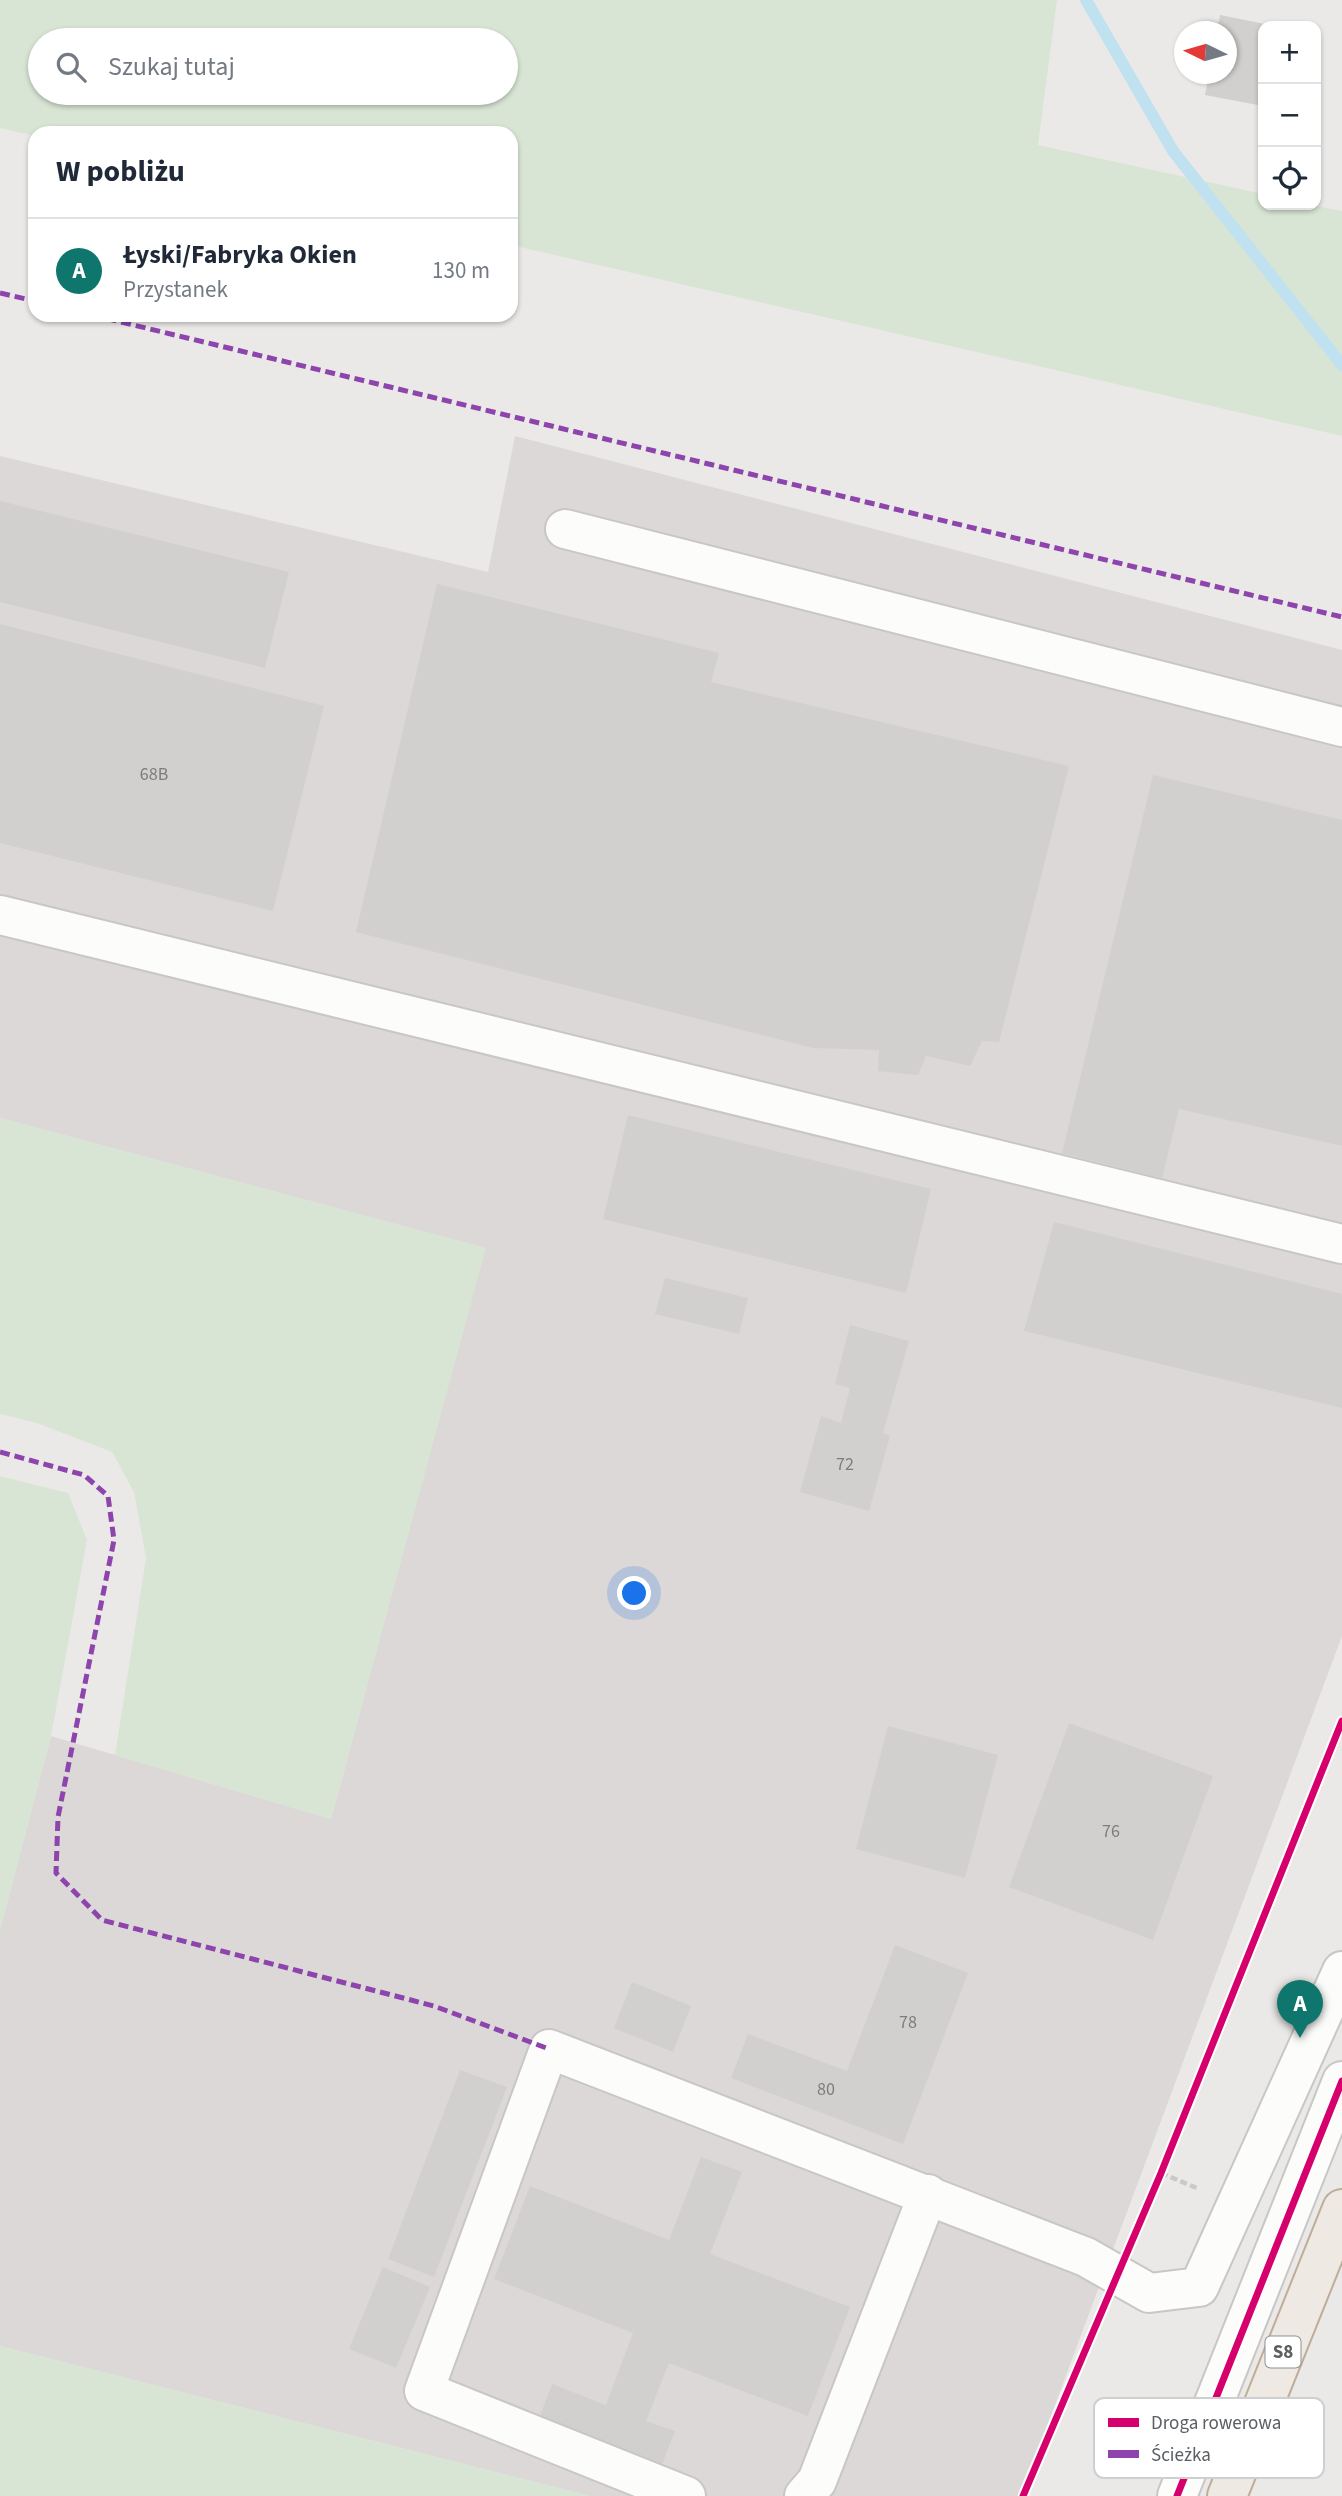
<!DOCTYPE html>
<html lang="pl">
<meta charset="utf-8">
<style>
:root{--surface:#fff;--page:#f2f2f3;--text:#1f2937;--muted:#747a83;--line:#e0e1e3;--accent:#0f766e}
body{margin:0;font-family:"Source Sans 3",sans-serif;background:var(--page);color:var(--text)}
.controls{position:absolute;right:21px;top:21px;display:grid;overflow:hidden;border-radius:14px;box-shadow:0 2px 5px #0004}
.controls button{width:63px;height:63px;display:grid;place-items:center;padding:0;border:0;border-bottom:2px solid var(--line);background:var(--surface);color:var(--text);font:35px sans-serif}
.compass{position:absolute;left:1174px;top:21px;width:63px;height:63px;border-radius:50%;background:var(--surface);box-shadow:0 2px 5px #0004;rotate:275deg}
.you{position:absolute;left:635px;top:1594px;width:24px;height:24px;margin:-18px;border:5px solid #fff;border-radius:50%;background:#1a73e8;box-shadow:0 0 0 10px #1a73e833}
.badge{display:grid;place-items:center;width:46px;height:46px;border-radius:50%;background:var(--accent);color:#fff;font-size:23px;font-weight:700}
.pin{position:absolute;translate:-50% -58px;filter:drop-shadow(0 2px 4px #0008)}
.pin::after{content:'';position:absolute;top:37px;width:24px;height:21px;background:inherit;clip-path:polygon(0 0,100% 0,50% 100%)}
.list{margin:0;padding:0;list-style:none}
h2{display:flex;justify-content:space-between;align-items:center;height:91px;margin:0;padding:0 28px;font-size:30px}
h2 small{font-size:23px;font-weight:400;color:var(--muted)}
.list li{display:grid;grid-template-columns:46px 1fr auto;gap:21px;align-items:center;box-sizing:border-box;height:105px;padding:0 28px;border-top:2px solid var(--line)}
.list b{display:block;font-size:26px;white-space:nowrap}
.list p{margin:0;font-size:23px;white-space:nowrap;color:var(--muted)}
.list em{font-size:23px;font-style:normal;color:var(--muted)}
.icon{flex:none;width:38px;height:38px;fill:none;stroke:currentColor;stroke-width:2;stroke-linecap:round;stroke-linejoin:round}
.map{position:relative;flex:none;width:1342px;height:2496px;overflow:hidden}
.search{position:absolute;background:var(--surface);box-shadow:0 2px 5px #0004;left:28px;top:28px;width:490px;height:77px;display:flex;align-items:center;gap:18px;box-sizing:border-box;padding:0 24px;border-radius:38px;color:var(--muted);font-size:26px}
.panel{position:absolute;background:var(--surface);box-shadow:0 2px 5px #0004;left:28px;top:126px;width:490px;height:196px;border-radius:21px}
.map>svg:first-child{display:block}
.industrial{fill:#dbd8d7}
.green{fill:#d8e5d4;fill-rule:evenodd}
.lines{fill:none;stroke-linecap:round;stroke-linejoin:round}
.stream{stroke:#c0e2f0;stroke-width:12}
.building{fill:#d2d0cf}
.minor-casing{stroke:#c8c7c6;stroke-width:42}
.highway-casing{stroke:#bead98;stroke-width:42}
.path{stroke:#c7cac8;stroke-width:4.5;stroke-dasharray:7 3.5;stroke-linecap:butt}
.minor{stroke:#fcfcfb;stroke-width:38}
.highway{stroke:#eee9e2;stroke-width:38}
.quiet{stroke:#8e44ad;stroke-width:5;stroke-dasharray:10 5;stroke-linecap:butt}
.cycleway-casing{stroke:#fff;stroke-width:11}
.cycleway{stroke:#d6006c;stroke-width:7}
.labels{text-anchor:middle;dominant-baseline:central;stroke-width:5;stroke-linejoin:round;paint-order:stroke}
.number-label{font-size:18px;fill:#7b7d7f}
.shield{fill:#fff;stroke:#8d9092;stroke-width:2}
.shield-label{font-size:19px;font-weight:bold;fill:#5c6063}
.key{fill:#fff;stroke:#cecfd0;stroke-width:2}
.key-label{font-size:19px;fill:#5c6063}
</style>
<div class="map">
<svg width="1342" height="2496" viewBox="0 0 1342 2496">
<rect width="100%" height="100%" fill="#ebe9e7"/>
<path class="industrial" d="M515 436 1342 650V1636L1021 2496H590L0 2346V1930L51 1736 331 1819 485 1248 0 1118V456L488 572Z"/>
<g class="green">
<path d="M0 0H1057L1038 145 1263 194V205H1312L1342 211V436L511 245V133H35V136L0 128ZM506 40V93H40V40Z"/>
<path d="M0 1118 486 1248 331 1819 115 1755 146 1558 134 1492 112 1452 37 1423 0 1414Z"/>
<path d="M0 1476 68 1493 87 1540 51 1736 0 1931Z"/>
<path d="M0 2346 590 2496H0Z"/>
</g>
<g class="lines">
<path class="stream" d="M1086 0 1173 151 1342 365"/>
</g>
<g class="building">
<path d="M1220 15 1270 25 1263 26V106L1205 95 1209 74H1226V32H1217Z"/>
<path d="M0 501 289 572 265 668 0 602Z"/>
<path d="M437 584 719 653 711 682 1069 766 999 1042 982 1041 970 1066 926 1056 918 1075 878 1071 879 1050 813 1048 356 932Z"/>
<path d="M0 624 324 706 273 911 0 843Z"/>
<path d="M1153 775 1342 820V1146L1179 1109 1162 1178 1062 1153Z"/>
<path d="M628 1115 931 1189 906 1293 603 1219Z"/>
<path d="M1054 1222 1342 1294V1408L1024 1331Z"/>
<path d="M665 1278 748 1298 739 1334 655 1314Z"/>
<path d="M850 1325 909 1341 883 1433 890 1436 869 1511 800 1492 821 1416 841 1423 850 1388 835 1384Z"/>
<path d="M1069 1723 1213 1776 1153 1940 1009 1887Z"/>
<path d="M888 1726 998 1755 965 1878 856 1849Z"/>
<path d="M895 1945 968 1973 903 2144 731 2078 748 2034 847 2071Z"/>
<path d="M632 1982 691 2006 673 2052 614 2028Z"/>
<path d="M460 2070 507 2087 434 2277 388 2259Z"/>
<path d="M701 2157 742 2172 710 2254 850 2307 808 2416 669 2363 646 2421 675 2431 660 2469 538 2421 552 2384 606 2405 633 2333 494 2279 530 2186 669 2240Z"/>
<path d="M383 2267 430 2287 396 2368 349 2349Z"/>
</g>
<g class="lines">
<g class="minor-casing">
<g id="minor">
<path d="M565 529 1342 727"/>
<path d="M0 915 1342 1244"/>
<path d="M686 2496 424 2391 549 2049 1086 2257 1149 2293 1199 2287 1342 1971"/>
<path d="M804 2496 817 2481 928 2194"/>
<path d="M1177 2496 1342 2081"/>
</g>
</g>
<g class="highway-casing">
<path id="highway" d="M1227 2496 1342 2209"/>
</g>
<path class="path" d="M1161 2173 1199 2189"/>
<use href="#minor" class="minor"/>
<use href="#highway" class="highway"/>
<g class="quiet">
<path d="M0 293 35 301"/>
<path d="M92 315 1342 617"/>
<path d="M0 1452 84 1475 108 1496 114 1540 58 1817 56 1873 102 1920 434 2006 549 2049"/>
</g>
<g class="cycleway-casing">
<g id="cycleway">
<path d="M1023 2496 1161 2173 1342 1721"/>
<path d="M1177 2496 1342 2081"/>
</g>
</g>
<use href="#cycleway" class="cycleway"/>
</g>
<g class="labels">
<g class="number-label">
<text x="154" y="774">68B</text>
<text x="845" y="1464">72</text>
<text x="1111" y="1831">76</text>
<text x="908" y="2022">78</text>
<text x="826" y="2089">80</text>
</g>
<rect class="shield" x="1265.5" y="2336.5" width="35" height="31" rx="5"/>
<g class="shield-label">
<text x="1283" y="2352">S8</text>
</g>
</g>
<rect x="1094" y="2398" width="230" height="80" rx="10" class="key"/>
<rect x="1108" y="2418" width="31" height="9" fill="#d6006c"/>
<rect x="1108" y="2450" width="31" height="8" fill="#8e44ad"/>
<g class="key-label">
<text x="1151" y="2429">Droga rowerowa</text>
<text x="1151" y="2461">Ścieżka</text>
</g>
</svg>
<div class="controls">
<button>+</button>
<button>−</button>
<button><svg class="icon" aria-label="locate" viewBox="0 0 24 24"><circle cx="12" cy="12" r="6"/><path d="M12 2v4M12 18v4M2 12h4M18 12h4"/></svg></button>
</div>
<svg class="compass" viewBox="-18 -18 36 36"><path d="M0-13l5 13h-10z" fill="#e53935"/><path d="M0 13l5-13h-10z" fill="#747a83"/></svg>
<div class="you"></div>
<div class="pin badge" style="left:1300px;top:2038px">A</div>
<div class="search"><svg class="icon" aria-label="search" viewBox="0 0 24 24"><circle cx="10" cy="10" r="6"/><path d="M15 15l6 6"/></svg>Szukaj tutaj</div>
<section class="panel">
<h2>W pobliżu<small></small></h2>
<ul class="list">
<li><span class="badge">A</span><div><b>Łyski/Fabryka Okien</b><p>Przystanek</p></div><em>130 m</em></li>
</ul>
</section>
</div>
